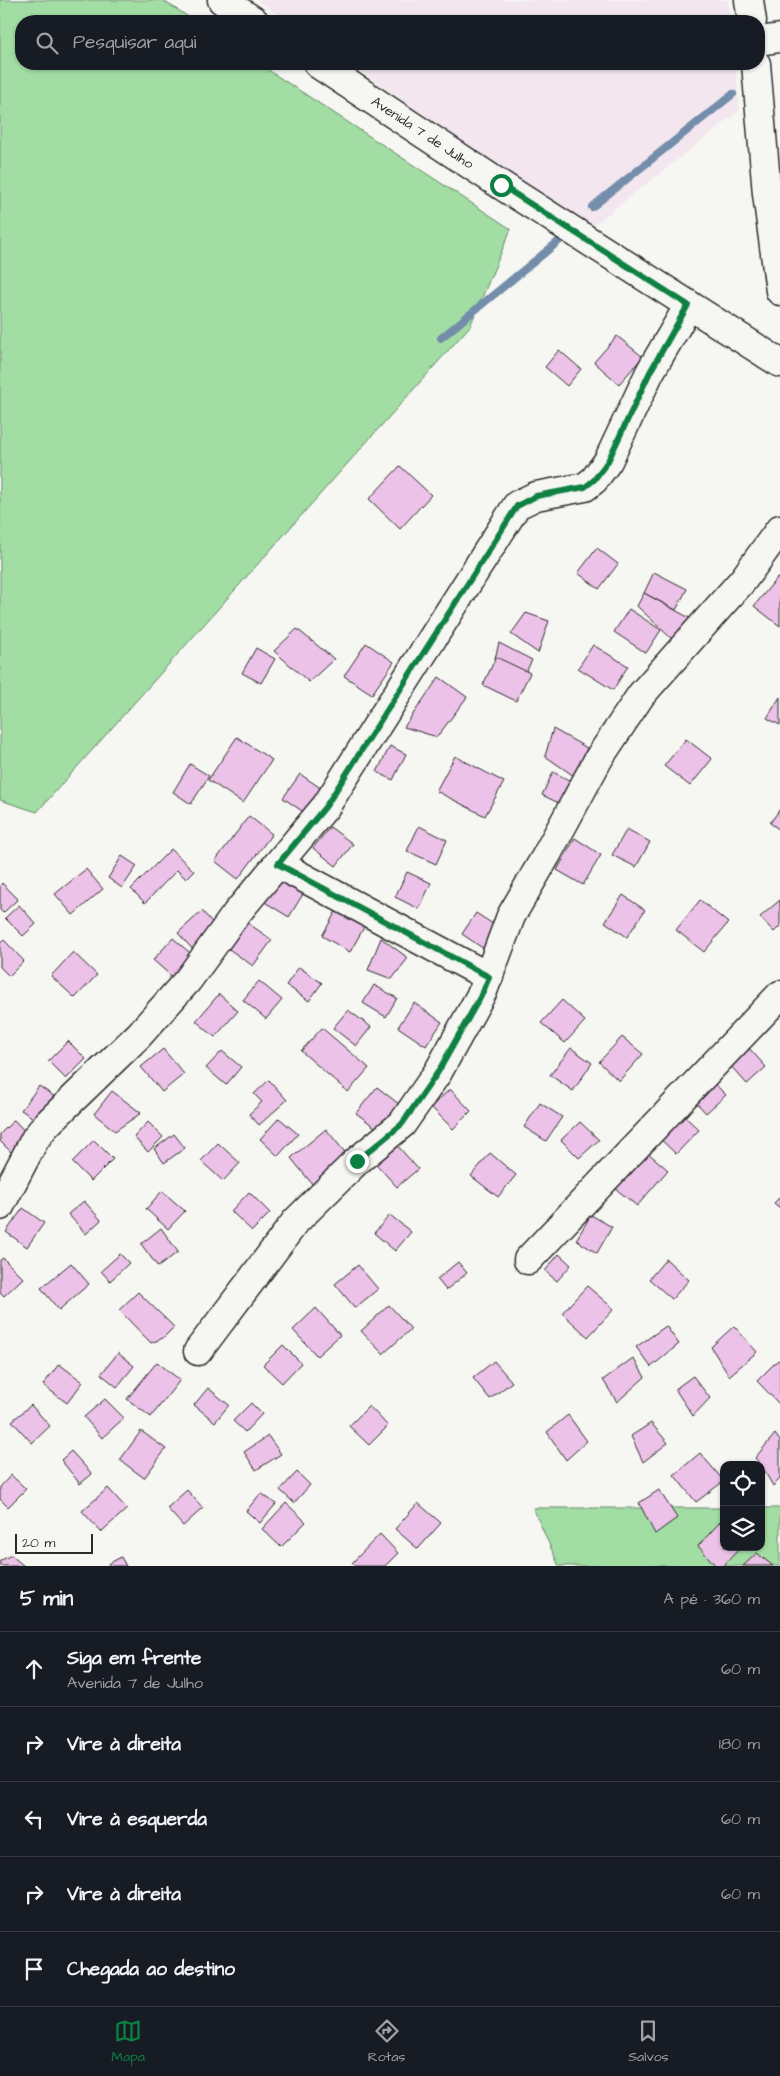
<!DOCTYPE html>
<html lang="pt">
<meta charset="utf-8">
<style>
:root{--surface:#171b24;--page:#20242c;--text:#f1f3f6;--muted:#9ea1a6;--line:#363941;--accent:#0b8043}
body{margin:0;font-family:"Architects Daughter",sans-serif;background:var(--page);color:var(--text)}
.controls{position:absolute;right:15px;bottom:15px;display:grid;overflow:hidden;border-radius:10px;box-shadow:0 1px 4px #0004}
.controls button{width:45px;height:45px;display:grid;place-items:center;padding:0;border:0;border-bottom:1px solid var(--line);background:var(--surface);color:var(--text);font:25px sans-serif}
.scale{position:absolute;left:15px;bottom:12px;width:78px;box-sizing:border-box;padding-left:5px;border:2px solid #2b2b2b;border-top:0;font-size:14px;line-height:18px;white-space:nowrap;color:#2b2b2b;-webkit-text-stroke:4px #f6f6f2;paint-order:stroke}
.stop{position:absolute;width:15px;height:15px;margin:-11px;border:4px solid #0b8043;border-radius:50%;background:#fff}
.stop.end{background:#0b8043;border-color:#fff;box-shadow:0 1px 5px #0008}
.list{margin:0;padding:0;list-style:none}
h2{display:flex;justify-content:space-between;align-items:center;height:65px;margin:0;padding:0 20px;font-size:21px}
h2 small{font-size:16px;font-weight:400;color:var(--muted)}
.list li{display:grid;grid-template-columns:32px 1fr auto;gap:15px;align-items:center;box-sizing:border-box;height:75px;padding:0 20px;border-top:1px solid var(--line)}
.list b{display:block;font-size:19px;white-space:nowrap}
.list p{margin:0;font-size:16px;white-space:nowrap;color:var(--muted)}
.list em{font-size:16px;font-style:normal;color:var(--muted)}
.icon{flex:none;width:28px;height:28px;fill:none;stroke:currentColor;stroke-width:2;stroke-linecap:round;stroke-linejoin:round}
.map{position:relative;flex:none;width:780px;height:1566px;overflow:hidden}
.search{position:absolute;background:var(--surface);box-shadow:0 1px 4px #0004;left:15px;right:15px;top:15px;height:55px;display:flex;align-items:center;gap:12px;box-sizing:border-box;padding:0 18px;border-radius:20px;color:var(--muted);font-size:19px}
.sheet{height:440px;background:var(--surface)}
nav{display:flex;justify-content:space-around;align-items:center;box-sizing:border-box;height:70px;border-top:1px solid var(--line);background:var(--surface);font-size:14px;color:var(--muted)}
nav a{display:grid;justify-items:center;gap:2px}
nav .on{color:var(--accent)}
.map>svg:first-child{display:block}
.built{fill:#f3e6ef}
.green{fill:#a2dea4;stroke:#668468}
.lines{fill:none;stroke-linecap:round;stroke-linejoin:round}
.stream{stroke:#738daa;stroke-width:8}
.building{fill:#ecc2e9;stroke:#2b2b2b}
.minor-casing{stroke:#2b2b2b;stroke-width:31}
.minor{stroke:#f6f6f2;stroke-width:28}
.route{stroke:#0b8043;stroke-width:6}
.labels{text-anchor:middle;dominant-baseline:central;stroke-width:4;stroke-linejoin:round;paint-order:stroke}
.street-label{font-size:14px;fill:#2b2b2b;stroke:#f6f6f2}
</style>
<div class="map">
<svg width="780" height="1566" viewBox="0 0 780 1566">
<rect width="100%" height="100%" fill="#f6f6f2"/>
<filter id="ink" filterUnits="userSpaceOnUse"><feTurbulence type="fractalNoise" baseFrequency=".02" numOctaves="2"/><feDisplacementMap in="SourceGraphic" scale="10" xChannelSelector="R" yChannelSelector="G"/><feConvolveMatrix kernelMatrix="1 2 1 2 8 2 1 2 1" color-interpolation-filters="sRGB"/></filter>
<g filter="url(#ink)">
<g class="built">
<path d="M257 0H728L730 21H288Z"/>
<path d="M350 64H735L740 110 589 229Z"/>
</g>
<g class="green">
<path d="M0 0H162L195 21H21V64H259L511 229 470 326 37 812 0 800Z"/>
<path d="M533 1508H724V1547H761V1508H780V1566H559Z"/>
</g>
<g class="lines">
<g class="stream">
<path d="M592 207 733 94"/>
<path d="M441 338 559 241"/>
</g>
</g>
<g class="building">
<path d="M617 336 643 357 619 384 594 362Z"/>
<path d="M559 350 581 369 567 386 545 367Z"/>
<path d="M400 466 431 495 400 529 369 499Z"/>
<path d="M597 548 618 564 599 589 578 573Z"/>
<path d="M654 572 687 589 676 610 644 593Z"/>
<path d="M777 578 780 580V626L754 606Z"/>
<path d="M644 593 695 621 675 642 637 606Z"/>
<path d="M629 609 661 630 646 653 614 632Z"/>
<path d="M526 613 549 621 538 653 511 634Z"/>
<path d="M297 629 334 659 309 682 274 651Z"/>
<path d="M366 643 394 662 372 694 344 676Z"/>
<path d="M499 643 532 660 520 684 492 670Z"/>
<path d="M593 645 628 666 613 690 578 668Z"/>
<path d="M256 648 275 659 261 683 242 673Z"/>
<path d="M496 657 530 673 516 701 483 685Z"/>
<path d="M439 677 467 697 437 737 404 727Z"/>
<path d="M780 697V725L767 718Z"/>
<path d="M553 729 587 748 574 776 545 756Z"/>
<path d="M237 737 272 760 243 803 208 780Z"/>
<path d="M686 739 712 759 690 786 664 766Z"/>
<path d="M390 746 406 754 393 780 377 772Z"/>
<path d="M455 756 504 782 485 816 436 791Z"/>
<path d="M190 764 209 776 191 804 173 792Z"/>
<path d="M553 772 573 782 563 805 542 795Z"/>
<path d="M300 774 322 789 305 813 283 798Z"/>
<path d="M780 809V830L770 823Z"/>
<path d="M249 816 272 834 238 879 215 861Z"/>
<path d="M419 826 447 840 436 864 407 851Z"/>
<path d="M330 827 353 844 336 866 313 848Z"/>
<path d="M627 829 650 842 636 867 612 855Z"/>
<path d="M575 838 601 855 583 885 557 870Z"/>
<path d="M171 849 194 871 186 879 177 870 145 903 131 889Z"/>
<path d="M122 856 137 866 122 888 108 878Z"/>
<path d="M86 869 103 889 73 915 55 894Z"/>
<path d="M407 872 431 883 419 909 395 897Z"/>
<path d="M279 878 303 894 289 917 263 901Z"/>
<path d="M2 883 18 899 3 913 0 910V886Z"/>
<path d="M623 895 645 910 627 937 605 922Z"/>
<path d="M700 900 728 923 704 952 676 930Z"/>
<path d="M780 900V926L774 932 760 917Z"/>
<path d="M19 905 36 924 23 936 5 918Z"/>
<path d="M339 906 367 922 350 952 322 936Z"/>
<path d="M202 911 220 931 196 953 178 933Z"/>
<path d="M476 913 499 928 484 949 462 934Z"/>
<path d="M245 921 272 940 253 966 226 947Z"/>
<path d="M173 938 198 960 178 982 153 960Z"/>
<path d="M381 938 408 958 392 979 368 970Z"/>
<path d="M4 940 24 961 9 976 0 967V943Z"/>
<path d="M73 952 97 975 75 998 51 976Z"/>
<path d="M299 967 322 983 309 1001 286 985Z"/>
<path d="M259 981 282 1000 266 1019 243 1000Z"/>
<path d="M374 985 397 998 386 1017 363 1003Z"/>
<path d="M219 994 238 1011 215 1037 196 1021Z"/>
<path d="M562 1000 585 1021 565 1043 541 1023Z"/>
<path d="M414 1003 442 1022 426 1046 398 1027Z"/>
<path d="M348 1010 371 1027 356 1046 333 1028Z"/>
<path d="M322 1028 369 1068 348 1092 301 1051Z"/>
<path d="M622 1037 643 1054 619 1081 599 1062Z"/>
<path d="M68 1041 86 1059 66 1079 48 1061Z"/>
<path d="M747 1046 766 1067 747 1084 728 1063Z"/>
<path d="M571 1048 592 1063 573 1091 550 1075Z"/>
<path d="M163 1049 184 1074 162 1092 141 1067Z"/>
<path d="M222 1051 241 1067 226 1085 206 1068Z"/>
<path d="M709 1078 726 1095 706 1113 690 1096Z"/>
<path d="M269 1080 287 1100 259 1125 249 1114 262 1102 254 1094Z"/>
<path d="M39 1086 58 1099 41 1123 21 1110Z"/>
<path d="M377 1087 404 1108 384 1134 356 1113Z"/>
<path d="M450 1089 471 1111 453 1129 431 1107Z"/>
<path d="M112 1091 141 1113 115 1131 94 1114Z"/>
<path d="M540 1103 562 1117 546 1141 524 1127Z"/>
<path d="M678 1110 699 1130 676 1154 655 1134Z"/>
<path d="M279 1118 298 1134 278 1156 260 1139Z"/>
<path d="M14 1120 32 1139 15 1156 0 1141V1134Z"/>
<path d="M148 1122 163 1137 148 1152 134 1137Z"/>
<path d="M580 1122 599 1140 579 1158 561 1140Z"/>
<path d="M326 1129 352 1161 317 1190 291 1158Z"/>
<path d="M174 1134 185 1148 164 1163 154 1149Z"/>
<path d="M94 1140 113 1159 91 1181 72 1162Z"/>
<path d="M218 1143 240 1163 223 1181 201 1161Z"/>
<path d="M397 1145 418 1169 397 1187 376 1164Z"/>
<path d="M647 1152 668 1170 637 1206 616 1189Z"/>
<path d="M490 1153 516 1175 498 1197 471 1176Z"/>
<path d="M162 1191 185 1211 168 1229 146 1209Z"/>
<path d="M249 1192 270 1213 252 1231 231 1211Z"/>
<path d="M780 1197V1208L774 1203Z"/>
<path d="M84 1201 101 1220 86 1234 68 1214Z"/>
<path d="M23 1208 44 1223 27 1247 6 1232Z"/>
<path d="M390 1215 411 1232 395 1251 374 1233Z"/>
<path d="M591 1215 612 1227 597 1253 576 1240Z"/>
<path d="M161 1228 178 1252 158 1267 141 1244Z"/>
<path d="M120 1254 129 1263 110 1281 101 1271Z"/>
<path d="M559 1254 571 1265 557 1281 545 1271Z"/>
<path d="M3 1258 23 1278 4 1296 0 1292V1260Z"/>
<path d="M666 1259 689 1280 672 1299 649 1279Z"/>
<path d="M458 1262 467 1273 446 1290 437 1279Z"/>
<path d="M71 1263 89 1284 59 1310 41 1288Z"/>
<path d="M358 1265 378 1289 355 1308 335 1284Z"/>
<path d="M587 1286 614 1309 588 1337 562 1313Z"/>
<path d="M138 1292 174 1327 163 1338 151 1343 119 1310Z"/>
<path d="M389 1305 411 1329 383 1354 361 1331Z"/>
<path d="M316 1308 340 1335 317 1356 293 1330Z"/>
<path d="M666 1326 679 1344 651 1367 636 1347Z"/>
<path d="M734 1326 757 1352 729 1376 711 1347Z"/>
<path d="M283 1345 301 1363 282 1383 263 1365Z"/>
<path d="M118 1353 134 1366 117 1387 101 1374Z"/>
<path d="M633 1358 645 1377 617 1402 603 1380Z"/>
<path d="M778 1360 780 1362V1405L757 1381Z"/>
<path d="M494 1361 512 1382 490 1399 473 1378Z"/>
<path d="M157 1362 180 1380 151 1417 127 1399Z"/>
<path d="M59 1364 83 1382 67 1403 43 1385Z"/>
<path d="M693 1376 710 1398 693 1416 675 1389Z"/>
<path d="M208 1388 229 1405 215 1422 194 1405Z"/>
<path d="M105 1399 124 1418 102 1438 84 1417Z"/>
<path d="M251 1403 262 1414 245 1432 233 1421Z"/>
<path d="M31 1405 50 1426 32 1443 12 1421Z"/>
<path d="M369 1406 388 1426 369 1445 349 1426Z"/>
<path d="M568 1415 587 1441 566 1460 547 1432Z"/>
<path d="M651 1423 668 1443 643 1462 631 1436Z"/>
<path d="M141 1431 166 1449 144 1478 120 1460Z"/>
<path d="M775 1434 780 1441V1479L773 1486 761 1465 755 1458Z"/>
<path d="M268 1436 281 1454 256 1470 244 1452Z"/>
<path d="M71 1451 92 1474 80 1484 61 1460Z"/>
<path d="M700 1453 724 1481 696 1502 674 1475Z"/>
<path d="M297 1472 310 1485 294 1503 280 1490Z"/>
<path d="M11 1475 26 1489 8 1507 0 1499V1487Z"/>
<path d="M108 1488 127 1509 101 1532 82 1511Z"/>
<path d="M187 1490 203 1508 183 1526 167 1508Z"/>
<path d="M659 1490 677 1518 655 1534 639 1503Z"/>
<path d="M261 1493 276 1504 260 1523 246 1511Z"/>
<path d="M286 1503 306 1522 281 1547 262 1529Z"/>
<path d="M418 1503 441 1523 418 1549 395 1529Z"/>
<path d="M721 1521 724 1525V1547L740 1548 723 1566H716L698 1546Z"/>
<path d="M380 1534 398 1553 385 1566H355L352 1563Z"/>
<path d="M757 1553 773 1566H743Z"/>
<path d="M11 1555 24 1566H0V1561Z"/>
<path d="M121 1557 126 1566H109L108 1564Z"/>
</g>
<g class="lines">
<g class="minor-casing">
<g id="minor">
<path d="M222 0 254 21"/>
<path d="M749 0 752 21"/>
<path d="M759 41 780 38"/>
<path id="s1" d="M318 64 501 185 780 363"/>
<path d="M756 64 767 194 780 291"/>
<path d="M278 864 489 977"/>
<path d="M0 1206 35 1139 46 1125 139 1035 188 980 236 914 326 806 517 505 536 496 585 487 594 480 608 461 650 372 689 305"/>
<path d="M528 1260 780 995"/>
<path d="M198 1351 296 1221 357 1161 402 1124 438 1072 483 991 511 916 546 856 599 758 641 695 743 580 780 529"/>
</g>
</g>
<use href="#minor" class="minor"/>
</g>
</g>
<g class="lines" filter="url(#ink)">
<path class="route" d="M357 1161 402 1124 438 1072 483 992 489 977 278 864 326 806 517 506 536 496 585 487 594 480 608 461 650 372 688 305 501 185"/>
</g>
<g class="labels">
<g class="street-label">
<text stroke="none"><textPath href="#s1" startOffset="125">Avenida 7 de Julho</textPath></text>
</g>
</g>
</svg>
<div class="controls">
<button><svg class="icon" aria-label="locate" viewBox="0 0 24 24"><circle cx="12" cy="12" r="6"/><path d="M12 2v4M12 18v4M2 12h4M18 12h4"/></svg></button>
<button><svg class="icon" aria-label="layers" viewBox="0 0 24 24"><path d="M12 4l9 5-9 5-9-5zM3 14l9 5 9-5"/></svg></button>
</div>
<div class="scale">20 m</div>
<div class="stop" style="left:501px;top:185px"></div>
<div class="stop end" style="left:357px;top:1161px"></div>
<div class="search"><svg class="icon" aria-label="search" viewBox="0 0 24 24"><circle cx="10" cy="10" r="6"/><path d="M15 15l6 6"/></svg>Pesquisar aqui</div>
</div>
<section class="sheet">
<h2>5 min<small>A pé · 360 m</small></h2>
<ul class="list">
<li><svg class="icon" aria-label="ahead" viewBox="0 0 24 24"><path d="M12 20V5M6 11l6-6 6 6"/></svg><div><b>Siga em frente</b><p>Avenida 7 de Julho</p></div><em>60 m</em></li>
<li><svg class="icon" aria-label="right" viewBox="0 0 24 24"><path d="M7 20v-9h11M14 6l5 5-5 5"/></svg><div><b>Vire à direita</b></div><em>180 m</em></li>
<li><svg class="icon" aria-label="left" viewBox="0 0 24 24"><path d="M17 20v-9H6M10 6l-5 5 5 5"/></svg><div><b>Vire à esquerda</b></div><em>60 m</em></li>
<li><svg class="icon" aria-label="right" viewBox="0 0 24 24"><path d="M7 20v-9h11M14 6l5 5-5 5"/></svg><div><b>Vire à direita</b></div><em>60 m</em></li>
<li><svg class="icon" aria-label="arrive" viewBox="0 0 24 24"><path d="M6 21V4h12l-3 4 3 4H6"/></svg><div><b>Chegada ao destino</b></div></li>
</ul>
</section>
<nav>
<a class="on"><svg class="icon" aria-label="map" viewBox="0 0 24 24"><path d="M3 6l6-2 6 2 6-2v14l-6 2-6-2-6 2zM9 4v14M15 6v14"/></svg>Mapa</a>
<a><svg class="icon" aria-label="directions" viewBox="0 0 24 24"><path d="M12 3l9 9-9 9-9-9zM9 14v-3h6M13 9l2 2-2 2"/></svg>Rotas</a>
<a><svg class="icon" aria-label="saved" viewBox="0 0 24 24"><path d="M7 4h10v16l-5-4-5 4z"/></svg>Salvos</a>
</nav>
